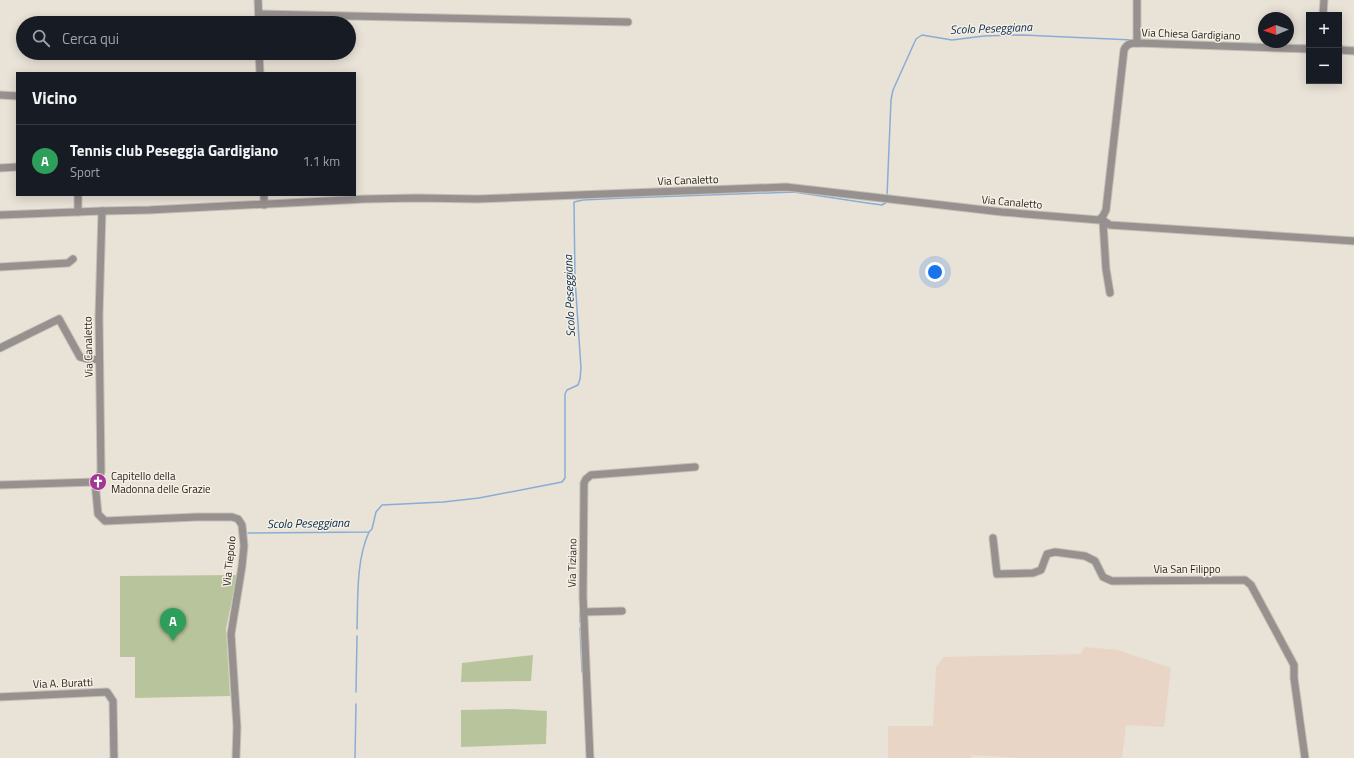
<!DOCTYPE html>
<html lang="it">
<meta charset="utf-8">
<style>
:root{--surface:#171b24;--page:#242831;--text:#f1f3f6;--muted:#9ea1a6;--line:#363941;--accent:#2563eb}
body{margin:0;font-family:"Titillium Web",sans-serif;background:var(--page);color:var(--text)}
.controls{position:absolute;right:12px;top:12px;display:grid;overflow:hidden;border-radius:0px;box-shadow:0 2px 10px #0003}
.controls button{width:36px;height:36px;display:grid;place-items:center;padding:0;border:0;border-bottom:1px solid var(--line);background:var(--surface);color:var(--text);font:20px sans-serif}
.compass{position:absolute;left:1258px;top:12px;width:36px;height:36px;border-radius:50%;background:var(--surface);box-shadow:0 2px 10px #0003;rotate:268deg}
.you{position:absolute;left:935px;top:272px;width:14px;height:14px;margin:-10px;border:3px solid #fff;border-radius:50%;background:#1a73e8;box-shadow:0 0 0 6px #1a73e833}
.badge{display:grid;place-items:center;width:26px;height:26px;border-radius:50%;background:var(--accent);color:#fff;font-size:13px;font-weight:700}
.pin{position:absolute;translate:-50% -33px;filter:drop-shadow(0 1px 2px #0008)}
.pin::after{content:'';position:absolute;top:21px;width:14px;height:12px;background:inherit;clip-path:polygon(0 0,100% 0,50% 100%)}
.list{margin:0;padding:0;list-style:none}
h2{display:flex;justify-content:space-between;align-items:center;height:52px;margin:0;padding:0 16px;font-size:17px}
h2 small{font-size:13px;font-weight:400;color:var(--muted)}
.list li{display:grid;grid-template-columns:26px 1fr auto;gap:12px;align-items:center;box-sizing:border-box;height:72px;padding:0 16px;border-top:1px solid var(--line)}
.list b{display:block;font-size:15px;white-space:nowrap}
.list p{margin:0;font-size:13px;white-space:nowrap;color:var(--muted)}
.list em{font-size:13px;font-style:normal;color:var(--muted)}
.icon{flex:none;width:22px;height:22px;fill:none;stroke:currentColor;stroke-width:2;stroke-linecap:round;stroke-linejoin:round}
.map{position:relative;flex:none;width:1354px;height:758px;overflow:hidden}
.search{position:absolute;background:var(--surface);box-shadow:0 2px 10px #0003;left:16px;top:16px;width:340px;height:44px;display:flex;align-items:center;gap:10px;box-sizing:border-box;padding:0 14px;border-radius:22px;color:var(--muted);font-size:15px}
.panel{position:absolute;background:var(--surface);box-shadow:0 2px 10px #0003;left:16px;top:72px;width:340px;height:124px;border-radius:0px}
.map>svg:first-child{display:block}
.industrial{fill:#e8d5c6}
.green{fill:#b8c59c}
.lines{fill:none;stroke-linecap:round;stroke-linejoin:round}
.stream{stroke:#89add5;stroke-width:1.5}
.minor-casing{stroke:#c5bfb5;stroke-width:9}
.minor{stroke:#96908f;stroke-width:7}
.labels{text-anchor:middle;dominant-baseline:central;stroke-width:3;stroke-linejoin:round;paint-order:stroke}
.street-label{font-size:11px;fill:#211f1b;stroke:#f6efe4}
.poi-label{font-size:11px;fill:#211f1b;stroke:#f6efe4;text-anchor:start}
.water-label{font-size:12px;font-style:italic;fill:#032a4f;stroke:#f6efe4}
</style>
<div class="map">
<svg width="1354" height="758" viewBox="0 0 1354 758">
<rect width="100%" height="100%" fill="#e9e2d7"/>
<path class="industrial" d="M1085 647 1117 650 1171 668 1164 727 1126 725 1122 758H1021L972 755 971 758H888V726H933L936 667 944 657 1080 654Z"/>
<g class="green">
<path d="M237 575 226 629 230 696 135 698V657H120V576Z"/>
<path d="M533 655 531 681 461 682 462 663Z"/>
<path d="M512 709 547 711 546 744 461 747V710Z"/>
</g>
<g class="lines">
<g class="stream">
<path d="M1236 43 1309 45"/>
<path d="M1339 46 1354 47"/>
<path d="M887 196 891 100 893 90 916 39 922 35 952 40 984 36 1022 35 1133 40"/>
<path d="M248 533 369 532 372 529 376 512 382 505 443 502 479 498 562 482 565 478V394L567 390 578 385 580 379 581 368 575 279 574 202 583 200 624 198 794 192 867 203 882 205 887 202"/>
<path d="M580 612V622"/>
<path d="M580 628 582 672"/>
<path d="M357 629C358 599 356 560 369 532"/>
<path d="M356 692 357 636"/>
<path d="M355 758 356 704"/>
</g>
<g class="minor-casing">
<g id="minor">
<path d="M258 0 259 23"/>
<path d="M1137 0V43"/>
<path d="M259 14 628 22"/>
<path d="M1323 15 1324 0"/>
<path d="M1339 50 1354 51"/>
<path d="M259 53 260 73"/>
<path d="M0 95 17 96"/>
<path d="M0 168 17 167"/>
<path d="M78 195V212"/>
<path d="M264 195V205"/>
<path d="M0 215 102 211 149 210 365 199 418 198 478 199 786 187 1002 212 1099 220 1103 216 1106 210 1124 50C1127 43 1132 43 1138 43L1309 49"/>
<path d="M1101 219 1110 225 1354 241"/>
<path d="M1103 222 1106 269 1110 293"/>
<path d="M0 267 68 263 73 259"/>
<path d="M0 348 59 319 80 357 91 360 99 359"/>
<path d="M95 482 98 514 105 521 197 517H232L238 519 242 525 244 546 242 566 231 634 237 727 236 758"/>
<path d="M95 482 99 477 101 472 99 316 102 211"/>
<path d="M0 485 95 482"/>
<path d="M993 538 997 574 1033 573 1041 570 1047 554 1055 552 1085 556 1095 561 1103 577 1112 581 1245 580 1251 585 1294 665V678L1305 758"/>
<path d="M584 612 622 611"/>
<path d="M0 697 107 692 113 701 114 758"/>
<path d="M590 758 583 596 584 483 586 479 591 475 695 467"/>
</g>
</g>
<use href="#minor" class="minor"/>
</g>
<defs>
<g id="church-disc" transform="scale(0.9)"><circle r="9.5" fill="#a23595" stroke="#f6efe4"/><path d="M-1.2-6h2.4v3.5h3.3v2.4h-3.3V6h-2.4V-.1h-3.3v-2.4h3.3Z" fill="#fff"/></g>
</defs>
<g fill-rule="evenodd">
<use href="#church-disc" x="98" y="482"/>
</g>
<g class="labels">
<g class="street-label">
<text transform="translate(1191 34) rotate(2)">Via Chiesa Gardigiano</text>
<text transform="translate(688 180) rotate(-2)">Via Canaletto</text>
<text transform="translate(1012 202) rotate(5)">Via Canaletto</text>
<text transform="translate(88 347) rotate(-91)">Via Canaletto</text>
<text transform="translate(229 561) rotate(-84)">Via Tiepolo</text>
<text transform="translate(572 563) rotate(-89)">Via Tiziano</text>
<text x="1187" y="569">Via San Filippo</text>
<text transform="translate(63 683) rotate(-2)">Via A. Buratti</text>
</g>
<g class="poi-label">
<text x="111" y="476">Capitello della<tspan x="111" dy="13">Madonna delle Grazie</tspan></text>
</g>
<g class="water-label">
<text transform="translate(991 28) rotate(-2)">Scolo Peseggiana</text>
<text transform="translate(569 296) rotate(-92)">Scolo Peseggiana</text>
<text transform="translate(308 523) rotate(-1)">Scolo Peseggiana</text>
</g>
</g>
</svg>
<div class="controls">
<button>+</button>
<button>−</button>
</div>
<svg class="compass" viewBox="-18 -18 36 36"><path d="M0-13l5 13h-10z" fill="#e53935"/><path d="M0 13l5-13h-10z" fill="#9ea1a6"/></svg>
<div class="you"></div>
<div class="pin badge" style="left:173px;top:641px;background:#2e9e5b">A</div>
<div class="search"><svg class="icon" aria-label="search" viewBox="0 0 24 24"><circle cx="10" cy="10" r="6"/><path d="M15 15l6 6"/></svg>Cerca qui</div>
<section class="panel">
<h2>Vicino<small></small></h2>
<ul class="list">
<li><span class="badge" style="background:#2e9e5b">A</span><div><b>Tennis club Peseggia Gardigiano</b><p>Sport</p></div><em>1.1 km</em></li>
</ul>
</section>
</div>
